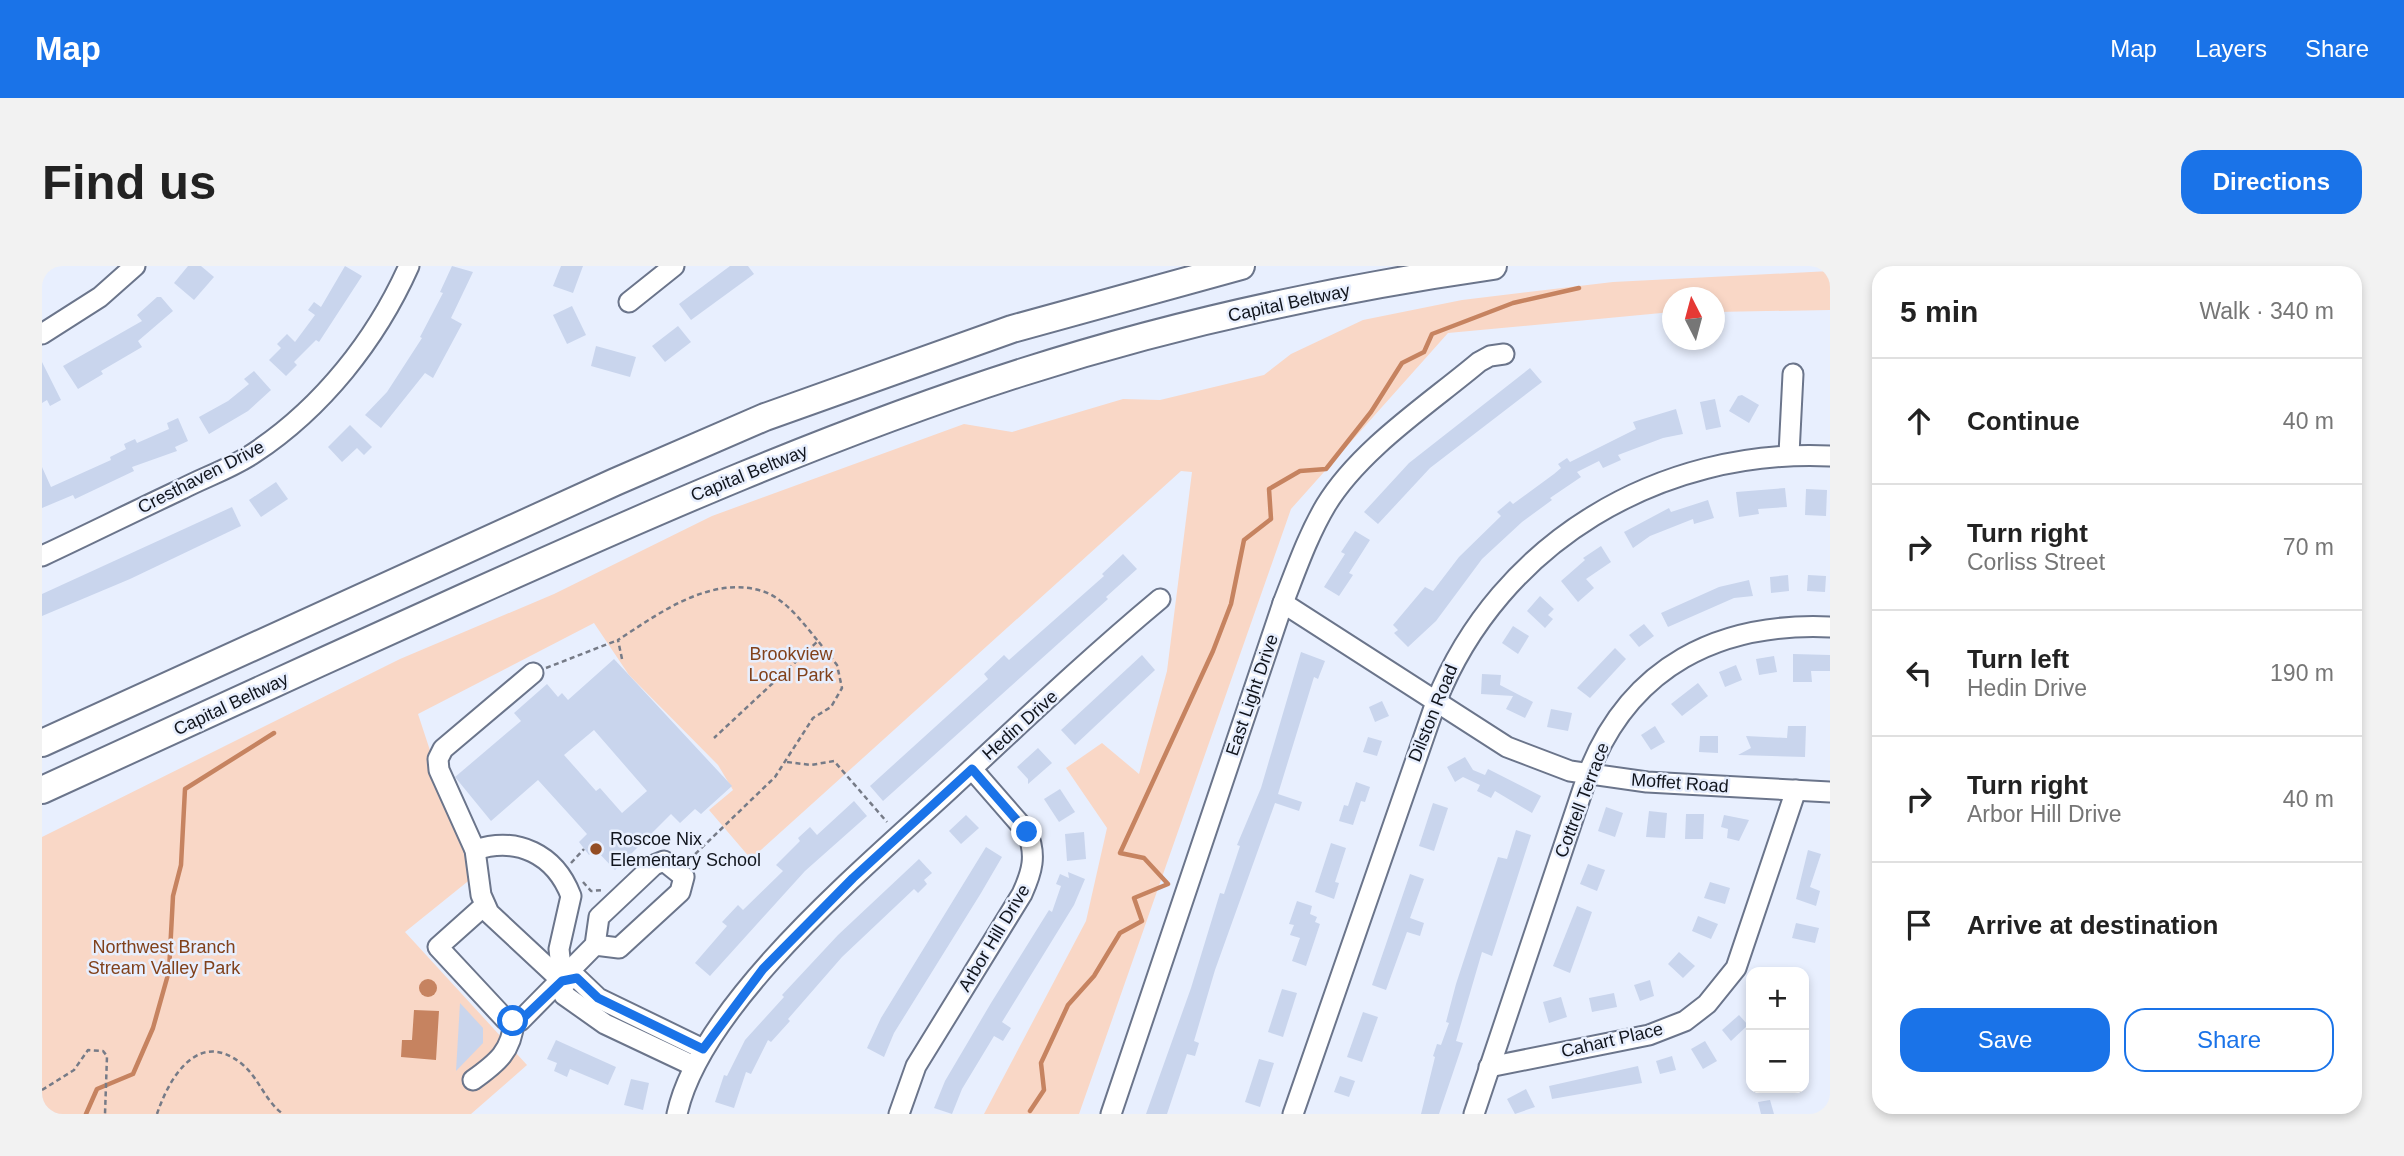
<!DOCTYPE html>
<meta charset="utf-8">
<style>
:root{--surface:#fff;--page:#f2f2f2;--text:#222;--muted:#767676;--line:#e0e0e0;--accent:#1a73e8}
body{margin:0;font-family:Helvetica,sans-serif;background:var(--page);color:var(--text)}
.controls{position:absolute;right:21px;bottom:21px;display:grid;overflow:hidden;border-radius:14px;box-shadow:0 4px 10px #0003}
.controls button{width:63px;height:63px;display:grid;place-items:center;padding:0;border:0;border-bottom:2px solid var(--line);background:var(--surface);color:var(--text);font:35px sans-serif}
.compass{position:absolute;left:1620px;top:21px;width:63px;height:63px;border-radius:50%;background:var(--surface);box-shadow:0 4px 10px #0003;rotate:354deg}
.stop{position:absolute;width:21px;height:21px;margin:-16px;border:5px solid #1a73e8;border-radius:50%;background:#fff}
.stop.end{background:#1a73e8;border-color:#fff;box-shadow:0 2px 7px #0008}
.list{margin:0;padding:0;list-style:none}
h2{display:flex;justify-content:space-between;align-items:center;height:91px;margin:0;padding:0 28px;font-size:30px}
h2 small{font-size:23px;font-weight:400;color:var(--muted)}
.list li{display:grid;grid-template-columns:46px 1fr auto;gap:21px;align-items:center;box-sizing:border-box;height:126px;padding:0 28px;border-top:2px solid var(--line)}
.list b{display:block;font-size:26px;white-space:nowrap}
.list p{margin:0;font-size:23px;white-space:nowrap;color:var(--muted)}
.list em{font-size:23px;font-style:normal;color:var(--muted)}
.actions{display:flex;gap:14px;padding:21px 28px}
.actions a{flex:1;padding:16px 0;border:2px solid var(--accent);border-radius:21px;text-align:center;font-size:24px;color:var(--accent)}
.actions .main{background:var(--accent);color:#fff}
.icon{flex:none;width:38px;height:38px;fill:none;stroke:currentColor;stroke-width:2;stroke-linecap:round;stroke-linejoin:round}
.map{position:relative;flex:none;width:1788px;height:848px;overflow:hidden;border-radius:21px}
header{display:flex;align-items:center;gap:42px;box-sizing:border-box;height:98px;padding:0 35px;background:var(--accent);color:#fff}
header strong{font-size:33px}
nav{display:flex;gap:38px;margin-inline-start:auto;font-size:24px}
.intro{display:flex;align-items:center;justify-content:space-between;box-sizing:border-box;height:168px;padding:0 42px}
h1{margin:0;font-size:49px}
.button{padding:18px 32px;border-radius:21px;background:var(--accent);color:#fff;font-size:24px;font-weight:700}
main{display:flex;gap:42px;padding:0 42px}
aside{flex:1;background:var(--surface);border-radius:21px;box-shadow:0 4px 10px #0003}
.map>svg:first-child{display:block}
.green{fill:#f9d7c6}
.water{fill:#c68360}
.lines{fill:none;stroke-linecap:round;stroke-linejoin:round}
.stream{stroke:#c68360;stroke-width:4.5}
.building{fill:#c9d5ed;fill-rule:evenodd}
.minor-casing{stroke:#6b758b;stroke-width:23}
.highway-casing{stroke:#6b758b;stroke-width:30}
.path{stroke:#767b87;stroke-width:2.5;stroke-dasharray:5 3.5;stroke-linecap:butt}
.minor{stroke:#fff;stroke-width:19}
.highway{stroke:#fff;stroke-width:26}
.route{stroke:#1a73e8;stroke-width:9}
.poi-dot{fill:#934d24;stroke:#e8effe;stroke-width:2.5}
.labels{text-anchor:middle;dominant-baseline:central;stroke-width:5;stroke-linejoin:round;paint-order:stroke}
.street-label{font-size:18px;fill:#11151d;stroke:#e8effe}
.park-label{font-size:18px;fill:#81411b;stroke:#e8effe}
.poi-label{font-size:18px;fill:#11151d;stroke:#e8effe;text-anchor:start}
</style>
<header>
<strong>Map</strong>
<nav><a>Map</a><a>Layers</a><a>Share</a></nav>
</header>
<div class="intro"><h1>Find us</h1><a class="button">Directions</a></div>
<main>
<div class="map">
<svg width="1788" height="848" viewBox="0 0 1788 848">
<rect width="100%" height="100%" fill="#e8effe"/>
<path class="green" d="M1788 5V44L1673 46 1672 32H1630V46L1406 67 1249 243 1037 848H942L1044 655 1065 562 1024 502 1060 477 1097 508 1125 405 1150 206 1139 205 709 593 667 544 691 524 676 499 587 409 552 357 376 448 430 612 363 666 485 799 429 848H0V571L358 393 512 328 670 250 922 158 970 166 1081 133 1118 134 1222 109 1249 88 1321 54 1420 34 1571 16Z"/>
<g class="water">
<circle cx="386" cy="722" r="9"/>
<path d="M372 744 397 745 394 794 359 791 360 774H370Z"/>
</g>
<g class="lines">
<g class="stream">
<path d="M988 845 1002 824 999 797 1026 739 1052 710 1078 667 1100 655 1092 632 1126 618 1102 592 1078 587 1171 385 1189 338 1202 274 1229 253 1227 223 1258 205 1284 203 1329 146 1360 97 1382 86 1390 68 1471 37 1537 22"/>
<path d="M44 848 55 823 91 808 111 762 127 705 131 630 139 599 143 523 232 467"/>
</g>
</g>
<g class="building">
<path d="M146 0H159L172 11 152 34 132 17Z"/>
<path d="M303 0 320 10 277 76 274 74 252 96 255 99 244 110 227 94 239 82 235 78 245 68 253 76 273 49 266 44 272 36 279 41Z"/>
<path d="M410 0 431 6 409 52 420 58 391 112 383 107 339 162 323 149 345 126 380 72 378 71 401 27 398 26Z"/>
<path d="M519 0H541L531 27 511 20Z"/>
<path d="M688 0H706L712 8 649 54 637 38Z"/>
<path d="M115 31H119L131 45 96 75 100 81 59 105 61 108 36 123 21 100 100 55 95 49Z"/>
<path d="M530 40 544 69 525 78 511 49Z"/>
<path d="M636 60 649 76 623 96 610 80Z"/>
<path d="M554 80 594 91 588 111 549 100Z"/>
<path d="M0 96 19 134 8 140 5 134 0 137Z"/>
<path d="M1488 102 1500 116 1388 202 1336 258 1322 246 1367 197Z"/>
<path d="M212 105 229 124 206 145 167 168 157 151 186 135 207 118 202 113Z"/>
<path d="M1700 129 1717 139 1707 157 1687 145 1696 130Z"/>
<path d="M1673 133 1679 161 1664 164 1658 136Z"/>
<path d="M1634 143 1641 168 1621 172 1576 189 1579 194 1561 202 1557 195 1535 206 1539 211 1508 232 1510 234 1480 256 1440 293 1394 355 1366 381 1352 367 1356 364 1351 359 1383 321 1391 325 1417 291 1459 250 1455 246 1468 235 1471 238 1512 208 1519 202 1516 198 1525 192 1528 196 1594 163 1591 156Z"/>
<path d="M136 152 146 175 133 181 135 185 90 201 92 205 33 233 31 229 0 242V201L9 221 69 194 68 191 84 183 82 178 93 173 95 177 127 163 125 157Z"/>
<path d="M308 159 330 181 322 189 315 182 300 196 286 181Z"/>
<path d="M234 216 246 233 219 251 207 234Z"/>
<path d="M1743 222 1745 241 1716 243 1717 248 1697 251 1694 226Z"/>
<path d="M1764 223 1785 224 1784 250 1763 249Z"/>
<path d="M1666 234 1672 252 1652 258 1651 253 1608 270 1591 282 1582 266 1627 242 1629 246Z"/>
<path d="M190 241 199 260 88 313 0 350V328Z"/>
<path d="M1313 265 1328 274 1307 307 1311 309 1297 330 1282 321 1303 288 1299 286Z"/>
<path d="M1559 280 1569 296 1544 313 1552 322 1536 336 1519 315 1543 294 1541 292Z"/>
<path d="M1081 288 1095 303 1064 331 1066 333 841 535 828 520 946 413 942 408 962 389 967 394 1062 310 1060 308Z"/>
<path d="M1746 309 1747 325 1729 327 1728 311Z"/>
<path d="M1766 309 1784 310 1783 326 1765 325Z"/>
<path d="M1707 314 1711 330 1692 332 1626 361 1619 347 1677 321Z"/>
<path d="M1498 330 1512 343 1506 349 1511 353 1503 362 1485 345Z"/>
<path d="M1602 358 1612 370 1597 381 1587 369Z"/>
<path d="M1471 360 1487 370 1476 388 1460 377Z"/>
<path d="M1573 382 1584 393 1548 432 1535 422Z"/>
<path d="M1259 386 1283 395 1276 413 1272 411 1236 528 1260 536 1257 545 1233 537 1173 704 1152 775 1157 777 1153 790 1145 788 1125 848H1104L1149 722 1178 627 1182 628 1198 580 1195 579 1219 522Z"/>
<path d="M1751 388 1788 389V405H1769L1770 416H1751Z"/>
<path d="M1100 389 1113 404 1033 479 1019 464Z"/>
<path d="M1732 390 1735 406 1717 409 1714 393Z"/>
<path d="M572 393 690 520 659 548 653 543 638 557 629 548 573 604 553 583 547 589 537 576 545 568 496 514 449 555 413 511 479 455 472 447 505 418 516 431 520 427 526 434ZM552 464 605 525 580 547 558 522 554 525 522 489Z"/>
<path d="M1694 399 1700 414 1683 421 1677 406Z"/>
<path d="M1440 408 1459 409 1458 419 1491 436 1483 452 1464 443 1471 430 1439 428Z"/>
<path d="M1656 417 1666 430 1640 450 1629 438Z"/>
<path d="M1340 435 1347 450 1333 456 1327 441Z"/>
<path d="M1509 443 1530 447 1526 465 1505 461Z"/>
<path d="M1613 460 1623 476 1609 484 1599 469Z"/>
<path d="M1746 460H1764L1763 491 1696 489 1709 482 1704 470 1745 472Z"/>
<path d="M1658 470H1676V487L1657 486Z"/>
<path d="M1326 471 1340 475 1335 490 1321 486Z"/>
<path d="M996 482 1010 497 986 518V513L975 501Z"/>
<path d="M1423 491 1431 504 1443 509 1446 503 1499 530 1490 547 1453 525 1449 532 1435 525 1438 519 1421 511 1413 516 1405 501Z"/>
<path d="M1314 516 1328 521 1323 536 1319 535 1311 559 1297 555 1302 539 1306 540Z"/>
<path d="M1018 523 1033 546 1017 556 1002 533Z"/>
<path d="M812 535 825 550 763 605 668 710 653 697 685 660 680 656 696 639 701 644 741 605 734 599 758 575 756 572 768 561 775 569Z"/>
<path d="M1391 537 1406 542 1392 585 1377 580Z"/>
<path d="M1564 541 1581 547 1573 571 1556 565Z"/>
<path d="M1607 545 1625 547 1623 572 1604 571Z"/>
<path d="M1644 548H1662L1661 573H1643Z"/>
<path d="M924 549 937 562 919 578 907 565Z"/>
<path d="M1682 549 1707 554 1697 575 1685 572 1686 563 1679 561Z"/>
<path d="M1474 564 1489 569 1450 690 1440 686 1414 775 1421 777 1397 848H1379L1393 791 1391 790 1395 778 1399 779 1407 757 1404 756 1414 718 1433 660 1456 591 1465 593Z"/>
<path d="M1042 566 1044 593 1025 595 1023 568Z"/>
<path d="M1289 577 1304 582 1293 616 1297 617 1292 633 1273 626Z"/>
<path d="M944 581 960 591 939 627 852 767 842 791 825 782 839 752Z"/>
<path d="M1766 584 1779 588 1768 621 1778 625 1774 640 1754 633Z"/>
<path d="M877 593 890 607 882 614 885 618 876 627 872 623 800 691 746 753 748 755 729 776 726 774 709 808 704 806 692 842 673 836 682 809 685 810 703 774 742 731 740 729 796 669Z"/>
<path d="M1546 598 1563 604 1555 625 1538 618Z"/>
<path d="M1026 606 1043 613 1032 639 960 756 969 762 961 775 952 770 920 823 910 848 892 842 903 815 949 737 1007 644 1010 646 1019 620 1014 618 1018 608 1027 612Z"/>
<path d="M1368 608 1382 613 1368 652 1382 657 1378 670 1365 666 1344 724 1330 719Z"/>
<path d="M1668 616 1688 622 1683 638 1662 632Z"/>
<path d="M1255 635 1270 640 1268 648 1275 651 1273 656 1278 658 1264 700 1250 695 1258 672 1248 669 1252 659 1247 658Z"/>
<path d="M1535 640 1550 646 1528 707 1511 700Z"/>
<path d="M1656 650 1676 658 1669 673 1650 665Z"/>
<path d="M1754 657 1777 662 1773 677 1750 672Z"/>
<path d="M1637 686 1653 700 1641 712 1626 698Z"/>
<path d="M1608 714 1612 730 1598 735 1592 719Z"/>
<path d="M1240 723 1255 727 1241 771 1226 766Z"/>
<path d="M1572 727 1575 741 1550 746 1547 732Z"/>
<path d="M1519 731 1525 751 1507 757 1501 736Z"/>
<path d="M418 737 441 762V777L414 805Z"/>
<path d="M1321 746 1336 751 1320 796 1305 791Z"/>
<path d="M1697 749 1706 759 1689 775 1680 764Z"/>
<path d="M514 774 574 801 566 819 528 803 525 811 512 805 515 797 505 793Z"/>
<path d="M1663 775 1675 795 1661 803 1649 783Z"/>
<path d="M1630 790 1634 804 1618 808 1614 795Z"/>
<path d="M1217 793 1232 797 1218 841 1203 836Z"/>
<path d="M1596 800 1600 817 1510 833 1507 820Z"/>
<path d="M1298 810 1313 815 1307 831 1292 826Z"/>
<path d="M589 813 607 817 601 844 582 839Z"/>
<path d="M1484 823 1493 841 1473 848 1465 833Z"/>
<path d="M1728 834 1732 848H1719L1716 836Z"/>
</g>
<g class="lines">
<g class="minor-casing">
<g id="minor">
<path d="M587 36 632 0"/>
<path d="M0 68 58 31 93 0"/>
<path d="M1747 188 1751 108"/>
<path d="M0 290C47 268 93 245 140 223 163 211 190 202 212 187 280 142 334 74 367 0"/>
<path d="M1241 337 1465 481 1528 505 1605 516 1788 526"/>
<path d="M491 407 401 483 396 493 397 504 433 584 439 629 447 647 520 715"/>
<path d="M433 584C475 570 513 588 529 630L517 683 522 729 563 758 652 800"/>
<path d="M443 639 396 681 464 754 478 755 553 679 557 651 612 599 622 595 642 611 638 626 577 682 553 679"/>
<path d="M520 715 535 712 556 732 661 783"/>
<path d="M1447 801 1607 769 1643 755 1665 738 1694 702 1754 524"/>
<path d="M431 814C455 797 470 785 472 755"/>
<path d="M635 848C659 737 826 599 909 522 978 458 1046 393 1118 333"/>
<path d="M857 848 874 800 980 628C990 606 995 589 985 566L930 503"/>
<path d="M1069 848 1241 337C1254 304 1266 269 1284 239 1318 183 1387 138 1437 96L1448 90 1462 88"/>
<path d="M1251 848 1394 436C1458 276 1618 182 1788 190"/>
<path d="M1432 848 1546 508C1588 400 1677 356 1788 361"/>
</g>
</g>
<g class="highway-casing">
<g id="highway">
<path d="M0 477 573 216 723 151 970 63 1199 0"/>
<path d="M0 524C142 459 283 394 425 330 607 248 790 167 981 106 1134 57 1292 23 1451 0"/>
</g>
</g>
<g class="path">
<path d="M580 393 576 374C616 348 668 309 720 325 743 332 761 357 776 375"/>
<path d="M504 402 576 374"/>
<path d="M745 496 769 499 792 495 845 556"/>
<path d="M647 594 733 511 771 452 789 441 800 422 795 399 776 375 672 472"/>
<path d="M529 597 542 583"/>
<path d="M541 616 549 625 562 624"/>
<path d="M0 824 32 804 46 784 61 785 65 790 63 848"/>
<path d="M115 848C127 812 156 762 200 798 217 812 223 835 241 848"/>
</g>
<use href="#minor" class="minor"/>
<use href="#highway" class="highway"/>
</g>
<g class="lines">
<path class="route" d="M471 755H478L520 715 535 712 556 732 661 783 721 703 811 612 930 503 985 566"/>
</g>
<circle class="poi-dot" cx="554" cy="583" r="7"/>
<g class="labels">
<g class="street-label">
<text transform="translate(1247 37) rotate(-12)">Capital Beltway</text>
<text transform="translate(707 207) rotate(-22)">Capital Beltway</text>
<text transform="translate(159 211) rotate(-27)">Cresthaven Drive</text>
<text transform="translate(1210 429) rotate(-71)">East Light Drive</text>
<text transform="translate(189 438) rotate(-25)">Capital Beltway</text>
<text transform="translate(1391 447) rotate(-68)">Dilston Road</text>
<text transform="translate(978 459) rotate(-42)">Hedin Drive</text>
<text transform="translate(1638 517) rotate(4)">Moffet Road</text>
<text transform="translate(1540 534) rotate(-69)">Cottrell Terrace</text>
<text transform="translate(952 672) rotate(-59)">Arbor Hill Drive</text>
<text transform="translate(1570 774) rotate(-13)">Cahart Place</text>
</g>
<g class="park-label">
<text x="749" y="388">Brookview<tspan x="749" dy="21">Local Park</tspan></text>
<text x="122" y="681">Northwest Branch<tspan x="122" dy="21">Stream Valley Park</tspan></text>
</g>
<g class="poi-label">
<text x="568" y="573">Roscoe Nix<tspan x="568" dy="21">Elementary School</tspan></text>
</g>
</g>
</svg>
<div class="controls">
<button>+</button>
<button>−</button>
</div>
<svg class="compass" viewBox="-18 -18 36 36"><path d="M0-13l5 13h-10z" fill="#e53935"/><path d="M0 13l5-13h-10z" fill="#767676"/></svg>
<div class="stop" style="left:471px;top:755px"></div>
<div class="stop end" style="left:985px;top:566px"></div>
</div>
<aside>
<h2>5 min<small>Walk · 340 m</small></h2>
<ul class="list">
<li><svg class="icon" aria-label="ahead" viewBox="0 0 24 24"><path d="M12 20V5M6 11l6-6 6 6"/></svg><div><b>Continue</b></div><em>40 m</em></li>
<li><svg class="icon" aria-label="right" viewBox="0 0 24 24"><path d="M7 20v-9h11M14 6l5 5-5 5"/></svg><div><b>Turn right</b><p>Corliss Street</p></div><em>70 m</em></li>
<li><svg class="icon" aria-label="left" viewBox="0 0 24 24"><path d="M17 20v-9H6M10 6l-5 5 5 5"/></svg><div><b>Turn left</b><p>Hedin Drive</p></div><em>190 m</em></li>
<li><svg class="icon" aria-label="right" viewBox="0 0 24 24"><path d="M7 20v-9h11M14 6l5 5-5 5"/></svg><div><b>Turn right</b><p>Arbor Hill Drive</p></div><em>40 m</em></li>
<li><svg class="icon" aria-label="arrive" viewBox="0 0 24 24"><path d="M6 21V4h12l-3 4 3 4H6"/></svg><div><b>Arrive at destination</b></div></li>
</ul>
<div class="actions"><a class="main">Save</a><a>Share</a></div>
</aside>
</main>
